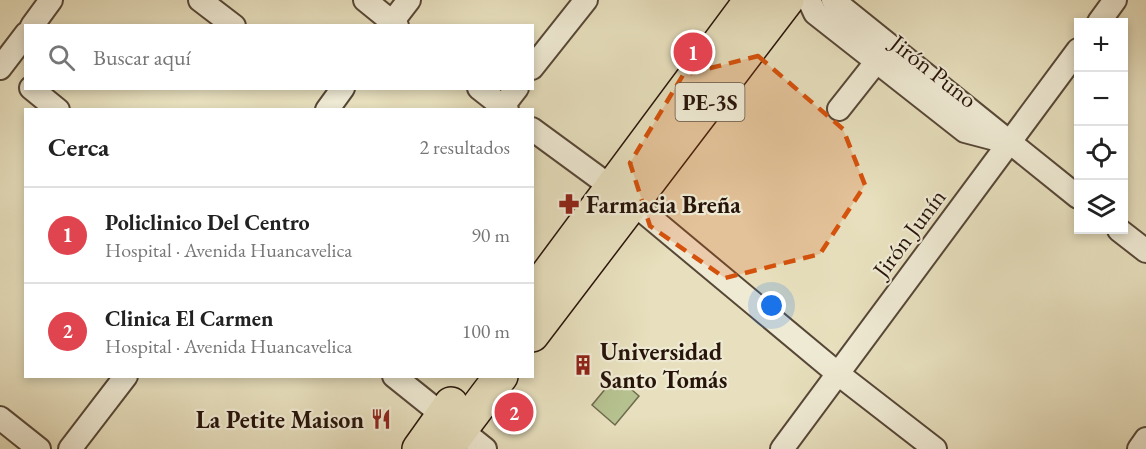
<!DOCTYPE html>
<html lang="es">
<meta charset="utf-8">
<style>
:root{--surface:#fff;--page:#f6f6f6;--text:#222;--muted:#767676;--line:#e0e0e0;--accent:#2563eb}
body{margin:0;font-family:"EB Garamond",serif;background:var(--page);color:var(--text)}
.controls{position:absolute;right:18px;top:18px;display:grid;overflow:hidden;border-radius:0px;box-shadow:0 3px 9px #0003}
.controls button{width:54px;height:54px;display:grid;place-items:center;padding:0;border:0;border-bottom:2px solid var(--line);background:var(--surface);color:var(--text);font:30px sans-serif}
.you{position:absolute;left:772px;top:306px;width:21px;height:21px;margin:-15px;border:4px solid #fff;border-radius:50%;background:#1a73e8;box-shadow:0 0 0 9px #1a73e833}
.badge{display:grid;place-items:center;width:39px;height:39px;border-radius:50%;background:var(--accent);color:#fff;font-size:20px;font-weight:700}
.pin{position:absolute;translate:-50% -50%;border:3px solid #fff;box-shadow:0 2px 6px #0006}
.list{margin:0;padding:0;list-style:none}
h2{display:flex;justify-content:space-between;align-items:center;height:78px;margin:0;padding:0 24px;font-size:26px}
h2 small{font-size:20px;font-weight:400;color:var(--muted)}
.list li{display:grid;grid-template-columns:39px 1fr auto;gap:18px;align-items:center;box-sizing:border-box;height:96px;padding:0 24px;border-top:2px solid var(--line)}
.list b{display:block;font-size:22px;white-space:nowrap}
.list p{margin:0;font-size:20px;white-space:nowrap;color:var(--muted)}
.list em{font-size:20px;font-style:normal;color:var(--muted)}
.icon{flex:none;width:33px;height:33px;fill:none;stroke:currentColor;stroke-width:2;stroke-linecap:round;stroke-linejoin:round}
.map{position:relative;flex:none;width:1146px;height:449px;overflow:hidden}
.search{position:absolute;background:var(--surface);box-shadow:0 3px 9px #0003;left:24px;top:24px;width:510px;height:66px;display:flex;align-items:center;gap:15px;box-sizing:border-box;padding:0 21px;border-radius:0px;color:var(--muted);font-size:22px}
.panel{position:absolute;background:var(--surface);box-shadow:0 3px 9px #0003;left:24px;top:108px;width:510px;height:270px;border-radius:0px}
.map>svg:first-child{display:block}
.green{fill:#b6c190;stroke:#6e6a4d;stroke-width:1.5}
.lines{fill:none;stroke-linecap:round;stroke-linejoin:round}
.minor-casing{stroke:#574737;stroke-width:26}
.highway-casing{stroke:#27140a;stroke-width:36}
.minor{stroke:#efead4;stroke-width:22}
.highway{stroke:#e7dfbd;stroke-width:33}
.marked{fill:#d5520c;fill-opacity:0.2;stroke:#d5520c;stroke-width:4.5;stroke-dasharray:12 8;stroke-linejoin:round}
.labels{text-anchor:middle;dominant-baseline:central;stroke-width:4.5;stroke-linejoin:round;paint-order:stroke}
.shield{fill:#efead4;stroke:#635447;stroke-width:1.5}
.shield-label{font-size:22px;font-weight:bold;fill:#27140a}
.street-label{font-size:24px;fill:#27140a;stroke:#efead4}
.poi-label{font-size:24px;font-weight:bold;fill:#27140a;stroke:#efead4;text-anchor:start}
</style>
<div class="map">
<svg width="1146" height="449" viewBox="0 0 1146 449">
<rect width="100%" height="100%" fill="#e7dfbd"/>
<filter id="stains"><feTurbulence type="fractalNoise" baseFrequency=".00333" numOctaves="4"/><feColorMatrix values="0 0 0 0 .2 0 0 0 0 .09 0 0 0 0 .02 0 0 0 .5 -.17"/></filter>
<radialGradient id="worn" r=".72"><stop offset=".6" stop-color="#630" stop-opacity="0"/><stop offset="1" stop-color="#630" stop-opacity=".3"/></radialGradient>
<path class="green" d="M616 376 639 396 615 425 592 405Z"/>
<g class="lines">
<g class="minor-casing">
<g id="minor">
<path d="M200 0 234 26"/>
<path d="M365 0 397 26"/>
<path d="M809 0 815 13 965 131 1003 141"/>
<path d="M833 0 1078 197"/>
<path d="M1099 22 1115 0"/>
<path d="M32 26 51 0"/>
<path d="M389 26 409 0"/>
<path d="M0 68 26 34"/>
<path d="M532 68 586 0"/>
<path d="M31 88 58 110"/>
<path d="M479 88 507 110"/>
<path d="M503 106 517 88"/>
<path d="M839 109 877 61"/>
<path d="M327 110 343 88"/>
<path d="M532 129 633 203 837 373 935 449"/>
<path d="M1119 230 1146 251"/>
<path d="M394 376 485 449"/>
<path d="M0 418 39 449"/>
<path d="M70 449 126 376"/>
<path d="M782 449 1078 50"/>
<path d="M1139 449 1146 439"/>
</g>
</g>
<g class="highway-casing">
<g id="highway">
<path d="M532 295 751 0"/>
<path d="M532 335 787 0"/>
<path d="M419 449 451 404"/>
<path d="M446 449 501 376"/>
</g>
</g>
<use href="#minor" class="minor"/>
<use href="#highway" class="highway"/>
</g>
<path class="marked" d="M758 56 843 129 865 185 820 254 725 278 650 226 630 163 683 75Z"/>
<defs>
<g id="pharmacy-bare" transform="scale(1.62)"><path d="M-2-6h4v4h4v4h-4v4h-4v-4h-4v-4h4Z" fill="#8f2418" stroke="#efead4" stroke-width="2.5" paint-order="stroke"/></g>
<g id="building-bare" transform="scale(1.62)"><path d="M-4-6H4V6H1V3H-1V6H-4ZM-2.5-4.3h1.7v1.8h-1.7ZM.8-4.3h1.7v1.8H.8ZM-2.5-1h1.7V.8h-1.7ZM.8-1h1.7V.8H.8Z" fill="#8f2418" stroke="#efead4" stroke-width="2.5" paint-order="stroke"/></g>
<g id="restaurant-bare" transform="scale(1.62)"><path d="M-5-6h1v4h1v-4h1v4h1v-4h1v5L-1.5 .5V6h-2V.5L-5-1ZM5-6V6H3V1.5H1.5Q1.5-4 5-6Z" fill="#8f2418" stroke="#efead4" stroke-width="2.5" paint-order="stroke"/></g>
</defs>
<g fill-rule="evenodd">
<use href="#pharmacy-bare" x="569" y="204"/>
<use href="#building-bare" x="583" y="365"/>
<use href="#restaurant-bare" x="381" y="419"/>
</g>
<g class="labels">
<rect class="shield" x="675.5" y="83" width="69" height="38" rx="4.5"/>
<g class="shield-label">
<text x="710" y="102">PE-3S</text>
</g>
<g class="street-label">
<text transform="translate(934 71) rotate(38)">Jirón Puno</text>
<text transform="translate(909 233) rotate(-53)">Jirón Junín</text>
</g>
<g class="poi-label">
<text x="586" y="204">Farmacia Breña</text>
<text x="600" y="351">Universidad<tspan x="600" dy="28">Santo Tomás</tspan></text>
<text x="364" y="419" text-anchor="end">La Petite Maison</text>
</g>
</g>
<rect width="100%" height="100%" filter="url(#stains)"/>
<rect width="100%" height="100%" fill="url(#worn)"/>
</svg>
<div class="controls">
<button>+</button>
<button>−</button>
<button><svg class="icon" aria-label="locate" viewBox="0 0 24 24"><circle cx="12" cy="12" r="6"/><path d="M12 2v4M12 18v4M2 12h4M18 12h4"/></svg></button>
<button><svg class="icon" aria-label="layers" viewBox="0 0 24 24"><path d="M12 4l9 5-9 5-9-5zM3 14l9 5 9-5"/></svg></button>
</div>
<div class="you"></div>
<div class="pin badge" style="left:693px;top:52px;background:#e0444e">1</div>
<div class="pin badge" style="left:514px;top:412px;background:#e0444e">2</div>
<div class="search"><svg class="icon" aria-label="search" viewBox="0 0 24 24"><circle cx="10" cy="10" r="6"/><path d="M15 15l6 6"/></svg>Buscar aquí</div>
<section class="panel">
<h2>Cerca<small>2 resultados</small></h2>
<ul class="list">
<li><span class="badge" style="background:#e0444e">1</span><div><b>Policlinico Del Centro</b><p>Hospital · Avenida Huancavelica</p></div><em>90 m</em></li>
<li><span class="badge" style="background:#e0444e">2</span><div><b>Clinica El Carmen</b><p>Hospital · Avenida Huancavelica</p></div><em>100 m</em></li>
</ul>
</section>
</div>
